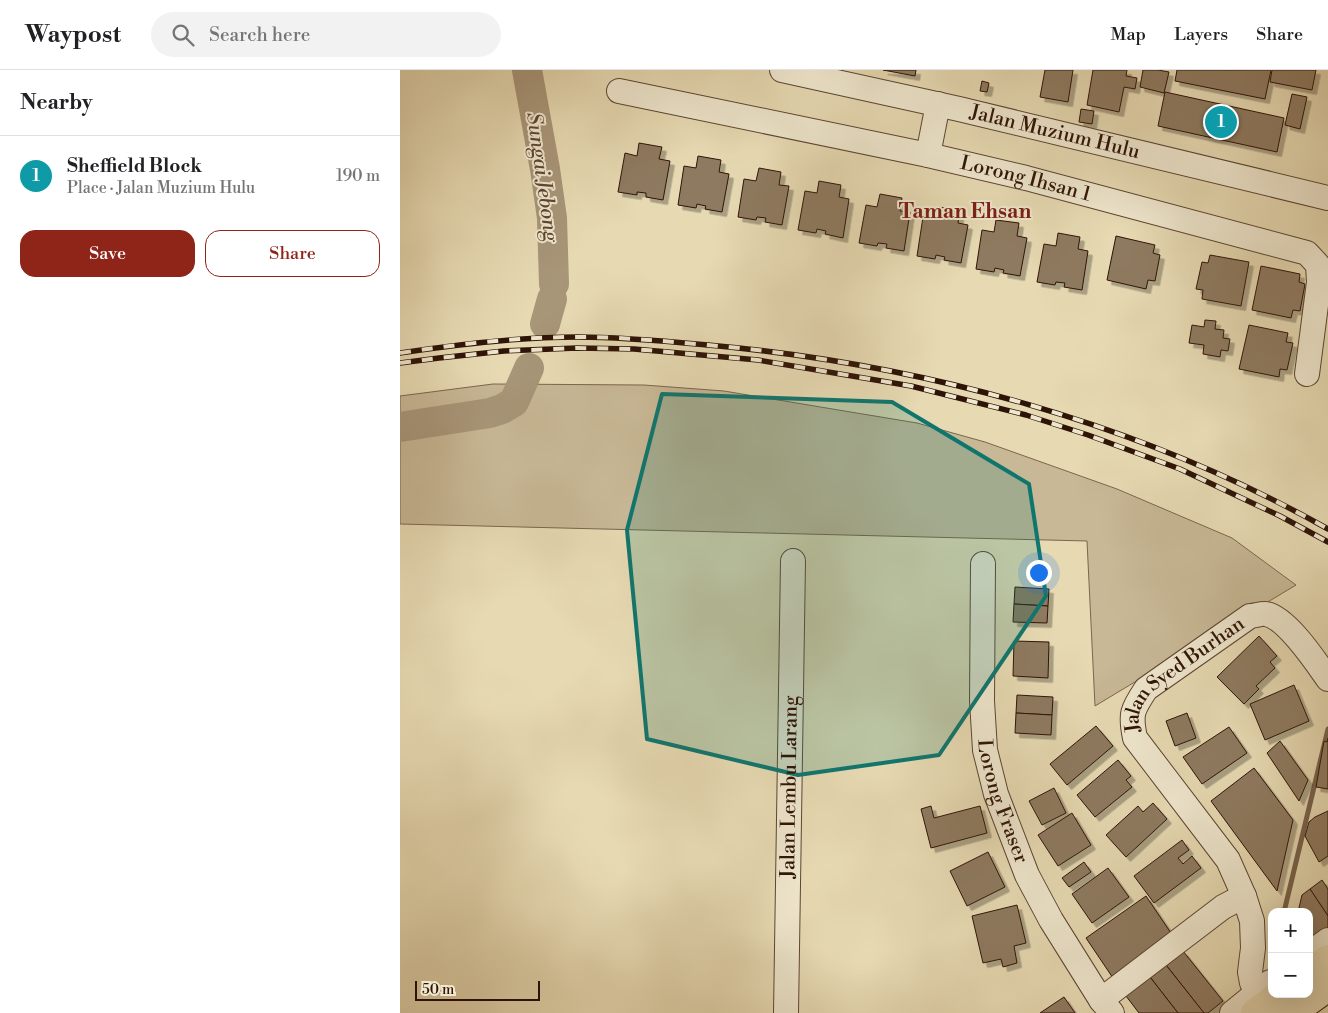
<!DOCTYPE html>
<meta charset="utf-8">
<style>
:root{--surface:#fff;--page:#f2f2f2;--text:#202124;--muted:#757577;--line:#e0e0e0;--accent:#8f2418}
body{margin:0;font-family:"Libre Bodoni",serif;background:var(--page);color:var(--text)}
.controls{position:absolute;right:15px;bottom:15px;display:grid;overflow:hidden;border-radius:10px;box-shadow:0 5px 20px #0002}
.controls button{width:45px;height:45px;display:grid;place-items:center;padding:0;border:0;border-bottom:1px solid var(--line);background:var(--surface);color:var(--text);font:25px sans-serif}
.scale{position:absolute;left:15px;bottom:12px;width:125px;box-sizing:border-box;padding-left:5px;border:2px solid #2e1307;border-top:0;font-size:14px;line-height:18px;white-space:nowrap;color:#2e1307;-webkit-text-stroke:4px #efe7ce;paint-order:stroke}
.you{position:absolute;left:638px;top:502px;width:18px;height:18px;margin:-12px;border:4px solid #fff;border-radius:50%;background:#1a73e8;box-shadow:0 0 0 8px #1a73e833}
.badge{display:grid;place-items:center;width:32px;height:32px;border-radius:50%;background:var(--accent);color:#fff;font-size:16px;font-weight:700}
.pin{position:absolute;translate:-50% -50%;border:2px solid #fff;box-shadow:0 1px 5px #0006}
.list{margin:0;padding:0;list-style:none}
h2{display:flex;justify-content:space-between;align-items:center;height:65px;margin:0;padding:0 20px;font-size:21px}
h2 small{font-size:16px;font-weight:400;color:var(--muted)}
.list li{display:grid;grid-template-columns:32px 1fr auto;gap:15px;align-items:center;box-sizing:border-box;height:80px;padding:0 20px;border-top:1px solid var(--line)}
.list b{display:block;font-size:19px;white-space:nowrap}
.list p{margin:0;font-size:16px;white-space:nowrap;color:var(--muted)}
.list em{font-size:16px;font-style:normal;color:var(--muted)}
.actions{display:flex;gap:10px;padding:15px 20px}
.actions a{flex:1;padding:11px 0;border:1px solid var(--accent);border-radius:15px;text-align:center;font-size:18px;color:var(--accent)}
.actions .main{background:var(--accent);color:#fff}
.icon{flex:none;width:28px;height:28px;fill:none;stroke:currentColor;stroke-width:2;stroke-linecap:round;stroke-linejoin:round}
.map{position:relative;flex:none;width:928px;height:943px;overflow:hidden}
header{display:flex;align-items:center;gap:30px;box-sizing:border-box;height:70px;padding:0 25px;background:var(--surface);border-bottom:1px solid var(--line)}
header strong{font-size:24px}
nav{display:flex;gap:28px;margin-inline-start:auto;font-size:18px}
.search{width:350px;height:45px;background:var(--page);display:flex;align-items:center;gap:12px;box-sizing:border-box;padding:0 18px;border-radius:28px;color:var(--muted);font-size:19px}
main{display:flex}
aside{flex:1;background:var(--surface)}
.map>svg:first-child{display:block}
.green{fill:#c8b896;stroke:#7b664e}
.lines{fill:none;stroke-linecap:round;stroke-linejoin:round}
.stream{stroke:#77624b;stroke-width:5}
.river{stroke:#a89679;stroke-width:30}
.building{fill:#8e7a60;stroke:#2e1307;filter:url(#shadow)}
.minor-casing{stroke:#5c4532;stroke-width:26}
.major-casing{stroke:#2e1307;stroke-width:30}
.minor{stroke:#efe7ce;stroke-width:24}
.major{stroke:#e7dab3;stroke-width:28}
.rail-casing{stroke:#2e1307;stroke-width:5.5}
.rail{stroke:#efe7ce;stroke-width:4;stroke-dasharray:11;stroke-linecap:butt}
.marked{fill:#0f766e;fill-opacity:0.2;stroke:#0f766e;stroke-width:4;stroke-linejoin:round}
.labels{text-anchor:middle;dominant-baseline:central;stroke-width:4;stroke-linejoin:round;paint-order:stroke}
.street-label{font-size:20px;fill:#2e1307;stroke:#efe7ce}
.water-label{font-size:21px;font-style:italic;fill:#5f4735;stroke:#efe7ce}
.neighbourhood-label{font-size:21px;font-weight:bold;fill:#7a1f14;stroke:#efe7ce}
</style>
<header>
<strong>Waypost</strong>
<div class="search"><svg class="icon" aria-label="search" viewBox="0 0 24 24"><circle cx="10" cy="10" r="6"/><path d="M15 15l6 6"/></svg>Search here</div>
<nav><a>Map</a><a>Layers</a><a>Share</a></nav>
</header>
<main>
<aside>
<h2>Nearby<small></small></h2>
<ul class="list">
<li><span class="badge" style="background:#0f9aa8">1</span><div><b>Sheffield Block</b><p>Place · Jalan Muzium Hulu</p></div><em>190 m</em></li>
</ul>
<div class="actions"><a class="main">Save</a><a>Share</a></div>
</aside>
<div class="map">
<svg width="928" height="943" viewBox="0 0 928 943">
<defs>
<filter id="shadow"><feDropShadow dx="4.5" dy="4.5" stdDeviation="0" flood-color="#0004"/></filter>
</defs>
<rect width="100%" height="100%" fill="#e7dab3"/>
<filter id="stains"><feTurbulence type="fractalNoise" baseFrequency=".004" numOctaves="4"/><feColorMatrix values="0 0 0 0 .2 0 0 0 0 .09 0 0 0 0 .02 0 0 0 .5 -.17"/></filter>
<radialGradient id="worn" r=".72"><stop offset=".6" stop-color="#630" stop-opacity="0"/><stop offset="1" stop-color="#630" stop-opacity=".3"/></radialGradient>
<path class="green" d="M93 314 244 315 324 321 517 353 585 372 717 419 832 468 896 515 695 636 687 471 0 454V326Z"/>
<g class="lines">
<path class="stream" d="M884 842 928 659"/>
<g class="river">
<path d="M127 0 145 99 152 148 154 214"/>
<path d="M145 254 152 229"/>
<path d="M0 357 90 343 102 339 114 332 129 298"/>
</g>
</g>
<g class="building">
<path d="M483 0H516L515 6Z"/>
<path d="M645 0H673L668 32 640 27Z"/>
<path d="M693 0H727L726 6 737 8 735 19 724 17 719 42 687 35Z"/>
<path d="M743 0H758L769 2 764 23 740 17Z"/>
<path d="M777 0H871L865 29 775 11Z"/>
<path d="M872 0H916L912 20 870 12Z"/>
<path d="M582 11 589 13 587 22 580 21Z"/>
<path d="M765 22 884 48 877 82 758 56Z"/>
<path d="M892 24 907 27 900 59 885 55Z"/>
<path d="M681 39 694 41 692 54 679 52Z"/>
<path d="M239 73 262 77 259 89 270 91 263 130 246 127V123L237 122V125L218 122 225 83 237 86Z"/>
<path d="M298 86 321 90 319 102 329 104 322 142 305 139 306 136 297 134 296 138 278 135 284 96 296 98Z"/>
<path d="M359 98 381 102 379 115 389 116 382 155 365 152 366 148 357 147 356 150 338 147 344 109 356 111Z"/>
<path d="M419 111 441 115 439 127 449 129 443 168 425 164 426 161 417 159 416 163 398 160 405 121 417 123Z"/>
<path d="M480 124 502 128 500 141 510 142 504 181 486 178 487 174 478 173 477 176 459 173 466 135 477 137Z"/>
<path d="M538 137 560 140 558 153 568 155 561 193 544 190 545 187 536 185 535 189 517 186 523 147 535 149Z"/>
<path d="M596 150 619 153 617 166 627 168 620 206 603 203 604 200 595 198 594 202 576 199 582 160 594 162Z"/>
<path d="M658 163 680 167 678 179 688 181 682 220 664 217 665 213 656 212 655 215 637 212 644 174 656 176Z"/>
<path d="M716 166 755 175 753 183 760 185 755 211 748 210 746 219 707 210Z"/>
<path d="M810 185 849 192 841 236 802 229 803 220 796 219 802 192 808 193Z"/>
<path d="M861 196 900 204 899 212 905 214 900 241 893 240 891 248 852 240Z"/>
<path d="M805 250 816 251 815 259 824 260 823 268 830 269 828 281 821 280 820 287 803 284 804 275 789 273 792 255 804 257Z"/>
<path d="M849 255 888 263 886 272 893 273 887 300 880 299 879 307 839 299Z"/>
<path d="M615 517 649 519 648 536 614 534Z"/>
<path d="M614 534 648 536 647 553 613 552Z"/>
<path d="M859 566 877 586 870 592 875 598 856 616 859 619 844 634 817 607Z"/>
<path d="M614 571 649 572 648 608 613 606Z"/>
<path d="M894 615 909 651 865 670 850 634Z"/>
<path d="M617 625 653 627 652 645 616 643Z"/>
<path d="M616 643 652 645 651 665 615 663Z"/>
<path d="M787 643 796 668 775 676 766 651Z"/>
<path d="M696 656 713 676 667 715 650 694Z"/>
<path d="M829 657 847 683 802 714 783 687Z"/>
<path d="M928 668V719L916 717 924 671 927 672Z"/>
<path d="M880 671 908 710 899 731 867 683Z"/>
<path d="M718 690 731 706 726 710 732 717 695 747 677 725Z"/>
<path d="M854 698 893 750 877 821 811 731Z"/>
<path d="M654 718 666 743 642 755 629 731Z"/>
<path d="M753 733 767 749 726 787 706 765 738 736 743 742Z"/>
<path d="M531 736 534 748 580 736 587 763 531 778 521 739Z"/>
<path d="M928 741V786L919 792 905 766 909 752 915 747Z"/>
<path d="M672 743 691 775 658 796 638 765Z"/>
<path d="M782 770 789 780 778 788 783 794 792 786 801 798 754 833 734 806Z"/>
<path d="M588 782 605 817 567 836 550 801Z"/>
<path d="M684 792 691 802 669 817 662 808Z"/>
<path d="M708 798 729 827 692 853 672 824Z"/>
<path d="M922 810 928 819V846L910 819Z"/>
<path d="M910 819 928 846V863L909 873V842H898L902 825Z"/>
<path d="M746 826 775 869 715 911 686 868Z"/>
<path d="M617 835 626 873 614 876 617 893 603 897 601 889 583 893 572 846Z"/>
<path d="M783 881 823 931 808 943H804L766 895Z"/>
<path d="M766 895 804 943H778L750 907Z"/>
<path d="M750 907 778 943H739L726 926Z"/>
<path d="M664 927 675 943H640Z"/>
</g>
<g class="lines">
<g class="minor-casing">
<g id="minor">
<path id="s1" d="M382 0 559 39 928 128"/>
<path id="s2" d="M219 21 528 85 626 108 907 183 918 195 919 212 907 304"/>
<path d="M528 85 538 34"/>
<path id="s3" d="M583 494 582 631 585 680 596 724 627 805 651 850 701 930 712 943"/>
<path d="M909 884 928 870"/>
<path id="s4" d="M859 921 852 913 850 902 853 878 852 851 844 826 828 790 735 668C730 644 732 640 746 619L850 546C855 546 862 543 866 544 887 548 916 592 928 609"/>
<path d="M701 930 823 837 844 826"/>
<path id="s5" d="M386 943 393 491"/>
<path d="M832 943 870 912"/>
</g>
</g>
<g class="major-casing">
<g id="major">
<path d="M909 903 928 889"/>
<path d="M855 943 880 924"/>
<path d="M892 943 928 917"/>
</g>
</g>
<use href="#minor" class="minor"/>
<use href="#major" class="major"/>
<g class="rail-casing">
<g id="rail">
<path d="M0 283C59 274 118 267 178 267 221 267 264 271 308 275 522 294 740 353 928 459"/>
<path d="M0 293 39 288 104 281 177 278 234 279 358 290 511 316 626 345 688 365 780 399 880 446 928 472"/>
</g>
</g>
<use href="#rail" class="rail"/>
</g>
<path class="marked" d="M262 324 492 332 629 414 646 526 539 685 398 705 247 669 227 460Z"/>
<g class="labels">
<g class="street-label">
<text stroke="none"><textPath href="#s1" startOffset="280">Jalan Muzium Hulu</textPath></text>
<text stroke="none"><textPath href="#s2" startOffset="416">Lorong Ihsan 1</textPath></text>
<text stroke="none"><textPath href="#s4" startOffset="380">Jalan Syed Burhan</textPath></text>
<text stroke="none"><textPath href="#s5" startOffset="226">Jalan Lembu Larang</textPath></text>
<text stroke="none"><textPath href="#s3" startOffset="240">Lorong Fraser</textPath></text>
</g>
<g class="water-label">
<text transform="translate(142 107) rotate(82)">Sungai Jebong</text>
</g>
<g class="neighbourhood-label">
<text x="565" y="142">Taman Ehsan</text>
</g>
</g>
<rect width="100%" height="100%" filter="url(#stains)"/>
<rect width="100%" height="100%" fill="url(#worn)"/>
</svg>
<div class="controls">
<button>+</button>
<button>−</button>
</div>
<div class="scale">50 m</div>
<div class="you"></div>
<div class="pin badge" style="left:821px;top:52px;background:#0f9aa8">1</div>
</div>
</main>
